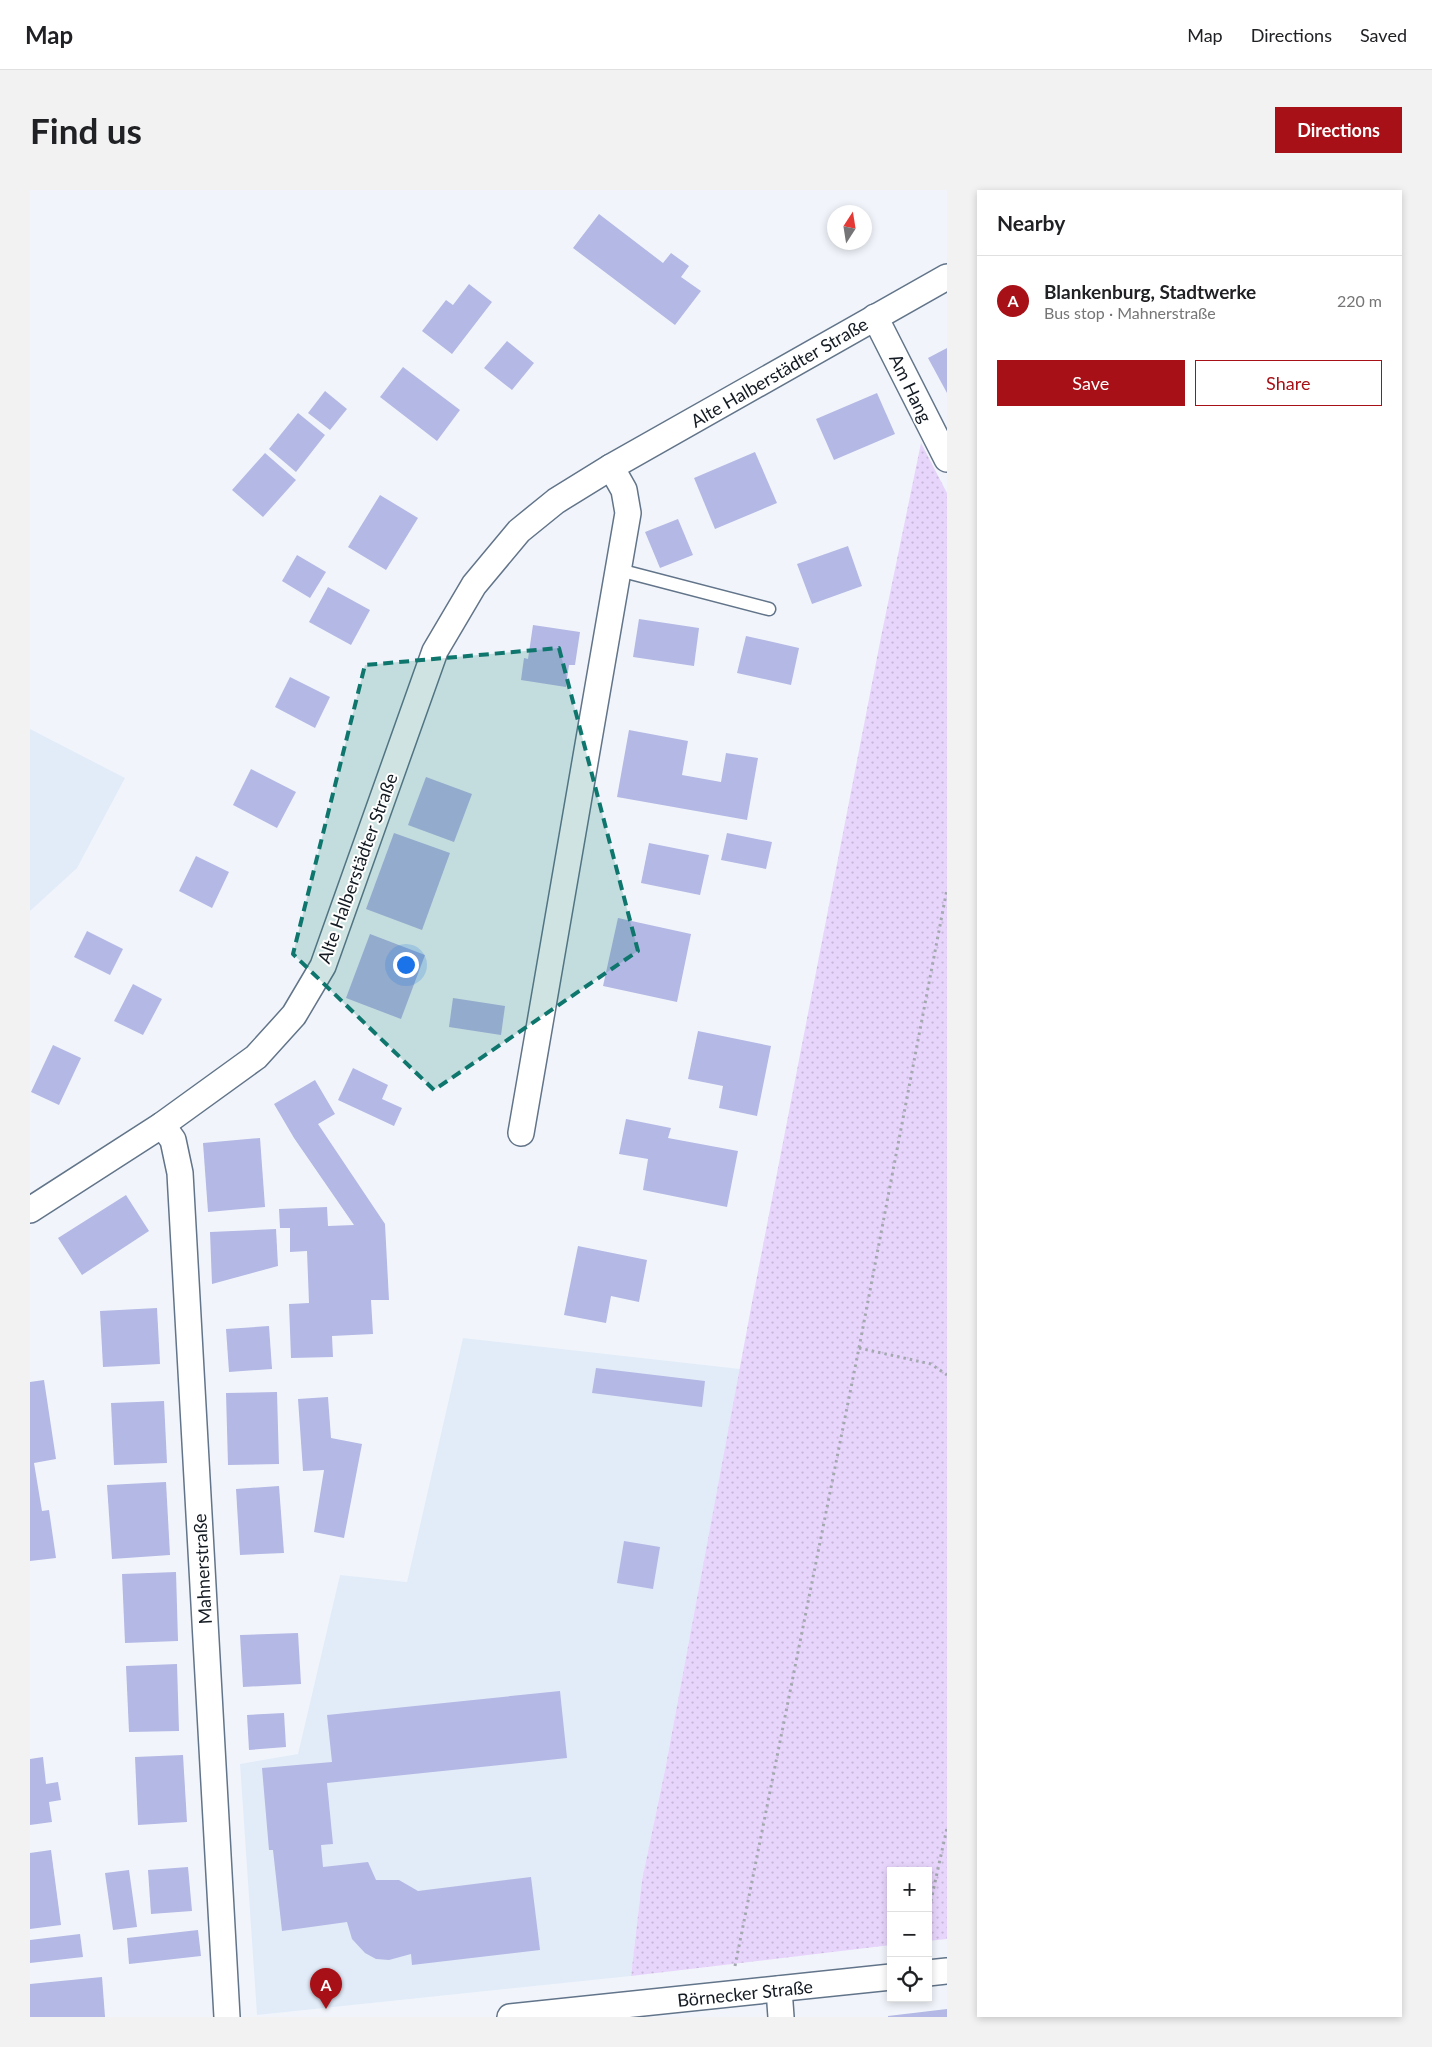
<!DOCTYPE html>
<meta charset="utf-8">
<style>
:root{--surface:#fff;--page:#f2f2f2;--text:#202124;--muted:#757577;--line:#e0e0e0;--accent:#a61016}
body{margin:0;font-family:Lato,sans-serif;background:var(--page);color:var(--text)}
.controls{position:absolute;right:15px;bottom:15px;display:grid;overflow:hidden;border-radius:0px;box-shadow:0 2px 8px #0003}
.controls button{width:45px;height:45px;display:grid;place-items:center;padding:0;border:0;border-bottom:1px solid var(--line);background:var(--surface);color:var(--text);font:25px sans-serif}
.compass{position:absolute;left:797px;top:15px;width:45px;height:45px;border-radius:50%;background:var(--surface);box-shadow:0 2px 8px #0003;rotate:12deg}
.you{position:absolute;left:375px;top:774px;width:18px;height:18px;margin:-12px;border:4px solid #fff;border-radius:50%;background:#1a73e8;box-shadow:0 0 0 8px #1a73e833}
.badge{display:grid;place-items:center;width:32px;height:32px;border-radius:50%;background:var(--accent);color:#fff;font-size:16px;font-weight:700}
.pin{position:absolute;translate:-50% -41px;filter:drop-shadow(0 1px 2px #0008)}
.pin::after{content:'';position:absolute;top:26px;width:18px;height:15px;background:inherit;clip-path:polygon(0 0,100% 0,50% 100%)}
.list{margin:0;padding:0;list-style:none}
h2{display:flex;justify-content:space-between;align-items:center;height:65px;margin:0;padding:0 20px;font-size:21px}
h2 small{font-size:16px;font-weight:400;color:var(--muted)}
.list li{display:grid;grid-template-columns:32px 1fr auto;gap:15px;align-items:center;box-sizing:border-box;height:90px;padding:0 20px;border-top:1px solid var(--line)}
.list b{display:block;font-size:19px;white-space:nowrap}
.list p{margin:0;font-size:16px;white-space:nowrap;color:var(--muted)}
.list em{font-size:16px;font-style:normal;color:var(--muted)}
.actions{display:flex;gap:10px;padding:15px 20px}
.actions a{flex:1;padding:11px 0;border:1px solid var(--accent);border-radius:0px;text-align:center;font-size:18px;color:var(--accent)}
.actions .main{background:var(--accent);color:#fff}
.icon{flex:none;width:28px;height:28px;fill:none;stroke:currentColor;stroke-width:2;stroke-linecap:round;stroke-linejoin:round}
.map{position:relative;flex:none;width:917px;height:1827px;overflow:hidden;border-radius:0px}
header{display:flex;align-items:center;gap:30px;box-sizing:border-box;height:70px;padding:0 25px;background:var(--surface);border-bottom:1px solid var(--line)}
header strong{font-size:24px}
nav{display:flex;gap:28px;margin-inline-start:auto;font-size:18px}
.intro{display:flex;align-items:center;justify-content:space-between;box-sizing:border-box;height:120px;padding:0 30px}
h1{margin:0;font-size:35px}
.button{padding:12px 22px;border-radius:0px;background:var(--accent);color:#fff;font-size:18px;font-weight:700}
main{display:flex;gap:30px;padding:0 30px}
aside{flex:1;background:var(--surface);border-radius:0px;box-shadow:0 2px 8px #0003}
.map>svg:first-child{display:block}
.built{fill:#e2ecf9}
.garden{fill:url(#garden-dots)}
.building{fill:#b4b8e4}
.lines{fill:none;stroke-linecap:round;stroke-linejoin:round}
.service-casing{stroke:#627489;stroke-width:15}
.minor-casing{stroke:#627489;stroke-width:28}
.path{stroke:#a4a9b0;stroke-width:3;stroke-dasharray:2.5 4;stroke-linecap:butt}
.service{stroke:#fff;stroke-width:12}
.minor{stroke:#fff;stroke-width:25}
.marked{fill:#0f766e;fill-opacity:0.2;stroke:#0f766e;stroke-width:4;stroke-dasharray:10 6;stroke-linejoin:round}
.labels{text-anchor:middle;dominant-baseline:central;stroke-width:4;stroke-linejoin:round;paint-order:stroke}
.street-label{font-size:18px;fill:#131a22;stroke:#fff}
</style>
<header>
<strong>Map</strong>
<nav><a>Map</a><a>Directions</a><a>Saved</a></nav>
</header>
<div class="intro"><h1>Find us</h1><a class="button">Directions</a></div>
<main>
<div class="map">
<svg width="917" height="1827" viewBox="0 0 917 1827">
<defs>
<pattern id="garden-dots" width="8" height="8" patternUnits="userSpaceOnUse" patternTransform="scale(1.25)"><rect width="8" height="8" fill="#e8d5fc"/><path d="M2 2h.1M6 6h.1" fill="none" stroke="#c6b6d8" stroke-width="1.8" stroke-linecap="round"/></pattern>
</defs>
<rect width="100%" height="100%" fill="#f1f5fb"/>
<g class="built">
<path d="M0 539 95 588 47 678 0 721Z"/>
<path d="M433 1148 710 1179 635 1580 612 1690 601 1786 227 1825 210 1574 268 1564 310 1385 377 1392Z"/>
</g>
<path class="garden" d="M891 253 917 303V1749L898 1751V1681H861V1755L601 1786 612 1690 635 1580 723 1107 851 447Z"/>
<g class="building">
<path d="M569 24 633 73 641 63 659 76 651 87 671 101 645 135 543 58Z"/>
<path d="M439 94 462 112 422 164 392 141 416 110 423 115Z"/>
<path d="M477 151 504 173 482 200 454 178Z"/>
<path d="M917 158V203L898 168Z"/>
<path d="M373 177 430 220 407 251 350 207Z"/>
<path d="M295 201 317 219 300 240 278 223Z"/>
<path d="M847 203 865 244 804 270 786 229Z"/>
<path d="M268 223 295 245 266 282 239 259Z"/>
<path d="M725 262 747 313 685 339 664 288Z"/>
<path d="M235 263 266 290 233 327 202 300Z"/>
<path d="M350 305 388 328 356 380 318 357Z"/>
<path d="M648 329 663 365 630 378 615 342Z"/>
<path d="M818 356 832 396 782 414 767 374Z"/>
<path d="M267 365 296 382 280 408 252 391Z"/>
<path d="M298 397 340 420 321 455 279 432Z"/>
<path d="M609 429 669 438 664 476 603 467Z"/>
<path d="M503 435 550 442 545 475H539L536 497 491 490 494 468 498 469Z"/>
<path d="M716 446 769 458 761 495 707 483Z"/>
<path d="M260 487 300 507 285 538 245 517Z"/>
<path d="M599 540 658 551 652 585 691 592 696 563 728 568 717 630 587 607Z"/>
<path d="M221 579 266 602 247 638 203 615Z"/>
<path d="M396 587 442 604 424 652 378 635Z"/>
<path d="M364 643 420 663 392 740 336 719Z"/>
<path d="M697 643 742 652 736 679 691 670Z"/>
<path d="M619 653 679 665 670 705 611 693Z"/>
<path d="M166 666 199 682 182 718 149 701Z"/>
<path d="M588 728 661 744 647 812 573 796Z"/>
<path d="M57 741 93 759 80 785 44 767Z"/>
<path d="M340 744 395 765 371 829 316 808Z"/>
<path d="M103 794 132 809 113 845 84 831Z"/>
<path d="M423 808 475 816 471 845 419 837Z"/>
<path d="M668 841 741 856 727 926 689 918 693 896 658 889Z"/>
<path d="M23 855 51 868 29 915 1 902Z"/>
<path d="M323 878 358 895 352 909 372 918 364 936 308 910Z"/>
<path d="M285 890 305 924 288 934 355 1034 359 1110H341L343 1144 302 1146 303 1167 261 1168 259 1114 279 1113 277 1061 260 1062V1038H250L249 1019 297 1017 298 1036 324 1035 264 948 244 914Z"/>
<path d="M596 929 641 938 638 948 708 961 697 1017 613 1000 618 969 589 964Z"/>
<path d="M230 948 235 1017 178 1022 173 953Z"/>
<path d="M96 1005 119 1041 52 1085 28 1048Z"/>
<path d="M246 1039 248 1076 182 1094 180 1042Z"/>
<path d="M548 1056 617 1070 609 1112 581 1106 576 1133 534 1125Z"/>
<path d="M127 1118 130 1174 73 1177 70 1121Z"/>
<path d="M239 1136 242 1179 199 1182 196 1139Z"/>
<path d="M566 1178 675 1191 672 1217 562 1203Z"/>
<path d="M14 1190 26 1269 4 1273 12 1321 19 1320 26 1368 0 1371V1192Z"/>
<path d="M247 1202 249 1274 198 1275 196 1203Z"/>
<path d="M298 1207 301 1248 332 1254 314 1348 284 1342 294 1280 273 1281 268 1209Z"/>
<path d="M134 1211 137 1273 84 1275 81 1213Z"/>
<path d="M136 1292 140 1365 82 1369 77 1295Z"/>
<path d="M249 1296 254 1363 210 1365 206 1299Z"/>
<path d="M594 1351 630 1357 623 1399 587 1393Z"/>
<path d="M146 1382 148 1451 95 1453 92 1384Z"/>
<path d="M268 1443 271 1494 213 1497 210 1445Z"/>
<path d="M147 1474 149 1541 99 1542 96 1476Z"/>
<path d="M530 1501 537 1568 297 1593 303 1654 291 1655 293 1677 338 1672 346 1690H369L388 1701 501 1687 510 1760 382 1775 381 1764 359 1770 346 1769 335 1763 322 1749 317 1732 252 1741 243 1660H239L232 1578 302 1572 297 1525Z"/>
<path d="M254 1523 256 1557 219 1560 217 1525Z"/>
<path d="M153 1565 157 1632 108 1635 105 1567Z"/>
<path d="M13 1567 16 1594 28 1592 31 1610 19 1612 22 1632 0 1635V1569Z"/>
<path d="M21 1660 31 1735 0 1739V1663Z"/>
<path d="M158 1677 162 1721 121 1724 118 1680Z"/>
<path d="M99 1680 107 1737 83 1740 75 1683Z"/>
<path d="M168 1740 171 1766 99 1774 97 1748Z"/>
<path d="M50 1744 53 1767 0 1773V1750Z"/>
<path d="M72 1787 75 1827H0V1794Z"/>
<path d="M917 1819V1827H858V1826Z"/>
</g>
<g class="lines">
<g class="service-casing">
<path id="service" d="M589 380 739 419"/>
</g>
<g class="minor-casing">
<g id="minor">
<path d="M845 127 917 269"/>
<path d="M132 935 143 950 150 983 197 1827"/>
<path d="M491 943 598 323 594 300 581 277"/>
<path d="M0 1020 132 935 226 867 264 825 293 776 405 461 444 395 489 341 526 311 581 277 917 87"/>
<path d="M898 1783 917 1781"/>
<path d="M749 1799 751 1827"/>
<path d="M480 1827 861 1787"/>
</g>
</g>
<g class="path">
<path d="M829 1158 901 1174 917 1185"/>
<path d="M898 1724 917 1638"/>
<path d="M705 1776 829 1158 917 699"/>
</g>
<use href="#service" class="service"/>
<use href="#minor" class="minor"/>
</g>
<path class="marked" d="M529 458 608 761 404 900 263 764 335 475Z"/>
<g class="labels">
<g class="street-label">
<text transform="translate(749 182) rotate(-30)">Alte Halberstädter Straße</text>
<text transform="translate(881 198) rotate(64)">Am Hang</text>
<text transform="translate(327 678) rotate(-70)">Alte Halberstädter Straße</text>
<text transform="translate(172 1379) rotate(-93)">Mahnerstraße</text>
<text transform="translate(715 1803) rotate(-6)">Börnecker Straße</text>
</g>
</g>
</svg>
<div class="controls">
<button>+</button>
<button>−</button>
<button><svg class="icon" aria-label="locate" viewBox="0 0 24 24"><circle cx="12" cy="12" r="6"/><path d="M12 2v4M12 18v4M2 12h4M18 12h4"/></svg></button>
</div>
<svg class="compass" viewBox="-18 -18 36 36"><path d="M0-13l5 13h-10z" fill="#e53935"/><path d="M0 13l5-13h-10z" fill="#757577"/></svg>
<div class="you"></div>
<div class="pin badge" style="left:296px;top:1819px">A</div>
</div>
<aside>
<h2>Nearby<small></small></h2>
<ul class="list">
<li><span class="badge">A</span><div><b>Blankenburg, Stadtwerke</b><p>Bus stop · Mahnerstraße</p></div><em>220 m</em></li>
</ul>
<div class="actions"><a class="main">Save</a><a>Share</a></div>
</aside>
</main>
